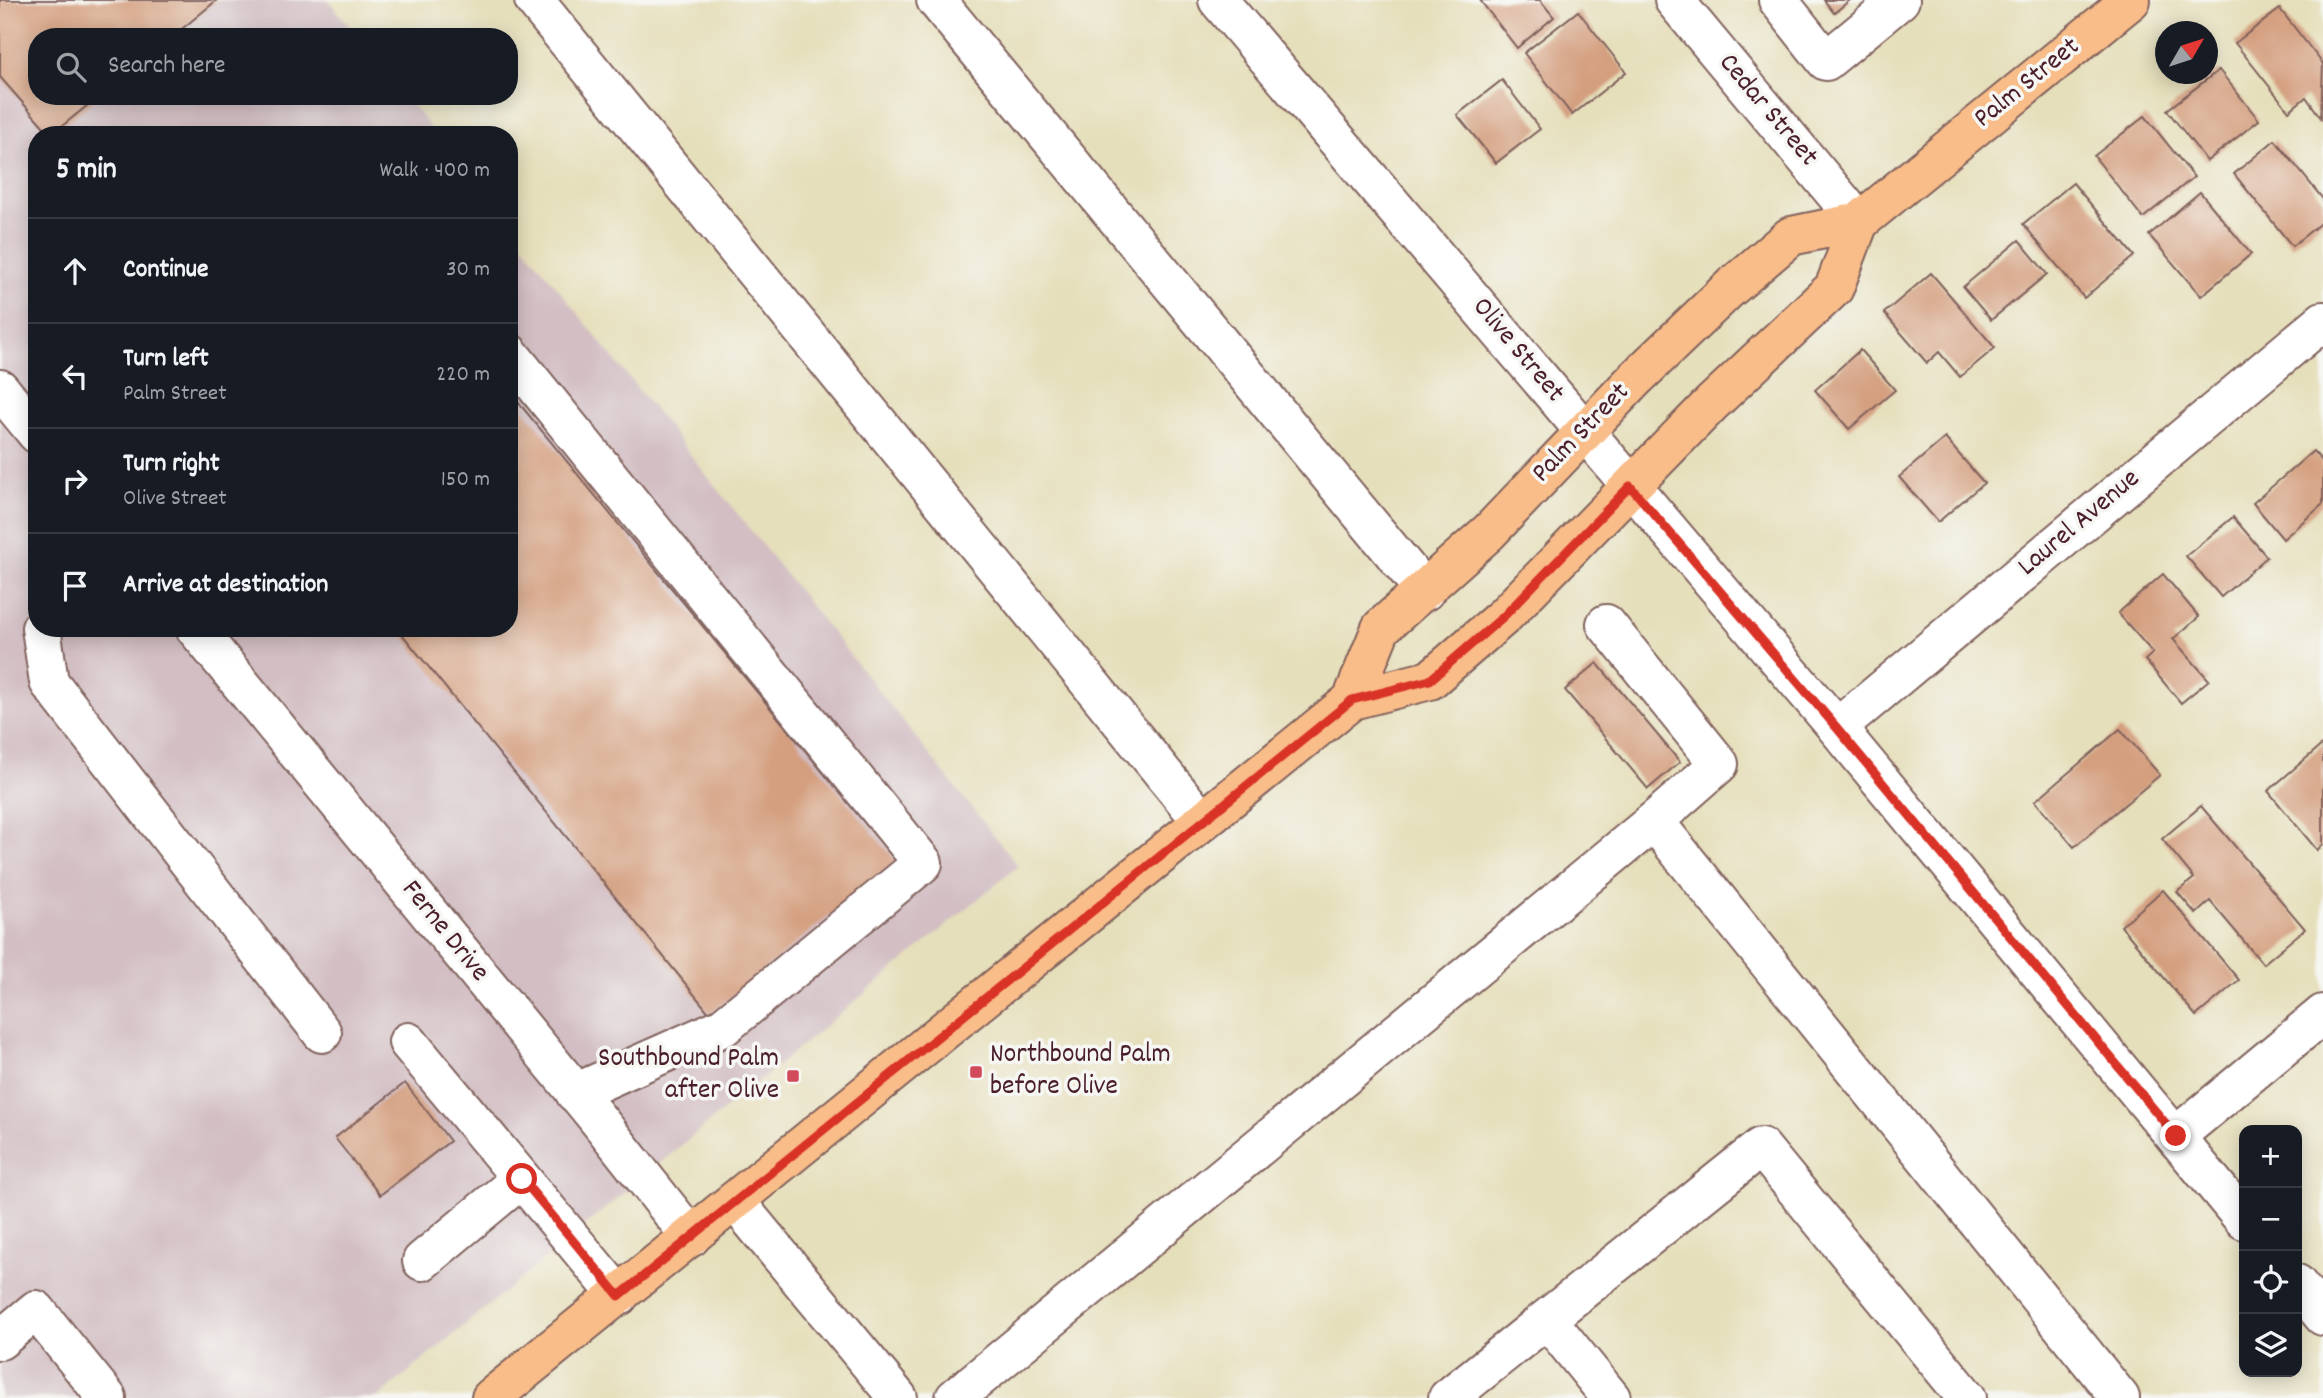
<!DOCTYPE html>
<meta charset="utf-8">
<style>
:root{--surface:#171b24;--page:#20242c;--text:#f1f3f6;--muted:#9ea1a6;--line:#363941}
body{margin:0;font-family:Dekko,sans-serif;background:var(--page);color:var(--text)}
.controls{position:absolute;right:21px;bottom:21px;display:grid;overflow:hidden;border-radius:14px;box-shadow:0 4px 18px #0003}
.controls button{width:63px;height:63px;display:grid;place-items:center;padding:0;border:0;border-bottom:2px solid var(--line);background:var(--surface);color:var(--text);font:35px sans-serif}
.compass{position:absolute;left:2155px;top:21px;width:63px;height:63px;border-radius:50%;background:var(--surface);box-shadow:0 4px 18px #0003;rotate:51deg}
.stop{position:absolute;width:21px;height:21px;margin:-16px;border:5px solid #d93025;border-radius:50%;background:#fff}
.stop.end{background:#d93025;border-color:#fff;box-shadow:0 2px 7px #0008}
.list{margin:0;padding:0;list-style:none}
h2{display:flex;justify-content:space-between;align-items:center;height:91px;margin:0;padding:0 28px;font-size:30px}
h2 small{font-size:23px;font-weight:400;color:var(--muted)}
.list li{display:grid;grid-template-columns:46px 1fr auto;gap:21px;align-items:center;box-sizing:border-box;height:105px;padding:0 28px;border-top:2px solid var(--line)}
.list b{display:block;font-size:26px;white-space:nowrap}
.list p{margin:0;font-size:23px;white-space:nowrap;color:var(--muted)}
.list em{font-size:23px;font-style:normal;color:var(--muted)}
.icon{flex:none;width:38px;height:38px;fill:none;stroke:currentColor;stroke-width:2;stroke-linecap:round;stroke-linejoin:round}
.map{position:relative;flex:none;width:2323px;height:1398px;overflow:hidden}
.search{position:absolute;background:var(--surface);box-shadow:0 4px 18px #0003;left:28px;top:28px;width:490px;height:77px;display:flex;align-items:center;gap:18px;box-sizing:border-box;padding:0 24px;border-radius:28px;color:var(--muted);font-size:26px}
.panel{position:absolute;background:var(--surface);box-shadow:0 4px 18px #0003;left:28px;top:126px;width:490px;height:511px;border-radius:28px}
.map>svg:first-child{display:block}
.industrial{fill:#d2bec3}
.building{fill:#d49f7f}
.lines{fill:none;stroke-linecap:round;stroke-linejoin:round}
.minor-casing{stroke:#81625d;stroke-width:42}
.major-casing{stroke:#81625d;stroke-width:42}
.minor{stroke:#fff;stroke-width:38}
.major{stroke:#f9bd89;stroke-width:38}
.route{stroke:#d93025;stroke-width:9}
.poi-dot{fill:#d1495b;stroke:#f6f6f2;stroke-width:2.5}
.labels{text-anchor:middle;dominant-baseline:central;stroke-width:7;stroke-linejoin:round;paint-order:stroke}
.street-label{font-size:28px;fill:#4a1f2b;stroke:#f6f6f2}
.poi-label{font-size:28px;fill:#4a1f2b;stroke:#f6f6f2;text-anchor:start}
</style>
<div class="map">
<svg width="2323" height="1398" viewBox="0 0 2323 1398">
<rect width="100%" height="100%" fill="#f6f6f2"/>
<filter id="ink" filterUnits="userSpaceOnUse"><feTurbulence type="fractalNoise" baseFrequency=".0143" numOctaves="2"/><feDisplacementMap in="SourceGraphic" scale="14" xChannelSelector="R" yChannelSelector="G"/><feConvolveMatrix kernelMatrix="1 2 1 2 8 2 1 2 1" color-interpolation-filters="sRGB"/></filter>
<filter id="wash" filterUnits="userSpaceOnUse"><feTurbulence type="fractalNoise" baseFrequency=".00686" numOctaves="4" result="noise"/><feDisplacementMap in="SourceGraphic" scale="28" xChannelSelector="R" yChannelSelector="G"/><feGaussianBlur stdDeviation="1.57" result="paint"/><feColorMatrix in="noise" values="0 0 0 0 0 0 0 0 0 0 0 0 0 0 0 0 0 1.4 0 .05"/><feComposite in="paint" operator="in"/></filter>
<g filter="url(#wash)">
<rect width="100%" height="100%" fill="#e6dfbb"/>
<path class="industrial" d="M0 0H328L358 37H37V96H405L436 135H37V628H509V227L1018 866 377 1398H0Z"/>
<g id="blocks">
<g class="building">
<path d="M0 0H217L172 37H37V96H99L51 135 0 77Z"/>
<path d="M1480 0H1540L1554 17 1517 48Z"/>
<path d="M1824 0H1850L1834 13Z"/>
<path d="M2280 9 2323 64 2321 118 2306 97 2289 111 2235 43Z"/>
<path d="M1578 11 1626 72 1572 115 1524 53Z"/>
<path d="M2219 70 2259 120 2207 161 2167 110Z"/>
<path d="M1502 80 1540 129 1496 163 1457 115Z"/>
<path d="M2145 116 2194 177 2143 218 2094 156Z"/>
<path d="M2275 140 2323 199V221L2292 246 2234 174Z"/>
<path d="M2073 183 2134 256 2084 298 2023 224Z"/>
<path d="M2200 192 2251 254 2201 296 2149 235Z"/>
<path d="M2019 240 2047 274 1991 320 1963 287Z"/>
<path d="M1931 273 1995 348 1960 377 1939 352 1927 363 1884 313Z"/>
<path d="M1860 350 1895 390 1849 429 1815 390Z"/>
<path d="M509 391 896 861 710 1014 397 628H509Z"/>
<path d="M1945 438 1984 483 1938 522 1899 477Z"/>
<path d="M2313 451 2323 462V504L2283 539 2253 503Z"/>
<path d="M2233 517 2267 557 2221 597 2186 556Z"/>
<path d="M2163 574 2199 617 2173 639 2209 680 2181 703 2145 660 2153 653 2118 613Z"/>
<path d="M1597 663 1680 762 1648 789 1565 690Z"/>
<path d="M2120 729 2160 775 2074 847 2035 801Z"/>
<path d="M2323 744V845L2317 850 2268 791Z"/>
<path d="M2201 806 2305 929 2263 964 2210 901 2196 914 2177 892 2194 878 2162 839Z"/>
<path d="M2163 890 2239 980 2196 1016 2121 926Z"/>
<path d="M405 1083 450 1141 380 1195 335 1138Z"/>
</g>
</g>
</g>
<g filter="url(#ink)">
<use href="#blocks" fill-opacity="0" stroke="#81625d" stroke-width="2"/>
<g class="lines">
<g class="minor-casing">
<g id="minor">
<path d="M534 0 1202 821"/>
<path d="M936 0 1425 591"/>
<path d="M1218 0 1837 728 2244 1220"/>
<path d="M1674 0 1859 222"/>
<path d="M1778 0 1826 61 1900 0"/>
<path d="M509 353 923 863 723 1027 575 1093"/>
<path d="M0 389 37 434"/>
<path d="M1606 624 1719 764 1654 821"/>
<path d="M41 628 49 682 322 1033"/>
<path d="M195 628 596 1117 691 1237"/>
<path d="M1837 728 2323 321"/>
<path d="M408 1042 619 1296"/>
<path d="M2176 1136 2323 1014"/>
<path d="M735 1201 898 1398"/>
<path d="M422 1261 521 1179"/>
<path d="M2297 1284 2323 1316"/>
<path d="M1547 1319 1611 1398"/>
<path d="M0 1340 36 1310 107 1398"/>
<path d="M955 1398 1654 821 2120 1398"/>
<path d="M1448 1398 1761 1147 1967 1398"/>
</g>
</g>
<g class="major-casing">
<g id="major">
<path d="M1352 700 1381 628 1489 532 1636 378 1728 290 1791 236 1859 222 2131 0"/>
<path d="M491 1398 1352 700 1430 680 1504 616 1711 404 1834 288 1859 222"/>
</g>
</g>
<use href="#minor" class="minor"/>
<use href="#major" class="major"/>
</g>
</g>
<g class="lines" filter="url(#ink)">
<path class="route" d="M522 1179 619 1296 1352 700 1430 680 1504 616 1630 486 1837 728 2176 1136"/>
</g>
<g class="poi-dot">
<rect x="969" y="1065" width="14" height="14" rx="3.5"/>
<rect x="786" y="1069" width="14" height="14" rx="3.5"/>
</g>
<g class="labels">
<g class="street-label">
<text transform="translate(2028 84) rotate(-39)">Palm Street</text>
<text transform="translate(1767 111) rotate(50)">Cedar Street</text>
<text transform="translate(1517 351) rotate(50)">Olive Street</text>
<text transform="translate(1582 434) rotate(-46)">Palm Street</text>
<text transform="translate(2080 524) rotate(-40)">Laurel Avenue</text>
<text transform="translate(444 932) rotate(51)">Ferne Drive</text>
</g>
<g class="poi-label">
<text x="990" y="1056">Northbound Palm<tspan x="990" dy="32">before Olive</tspan></text>
<text x="779" y="1060" text-anchor="end">Southbound Palm<tspan x="779" dy="32">after Olive</tspan></text>
</g>
</g>
</svg>
<div class="controls">
<button>+</button>
<button>−</button>
<button><svg class="icon" aria-label="locate" viewBox="0 0 24 24"><circle cx="12" cy="12" r="6"/><path d="M12 2v4M12 18v4M2 12h4M18 12h4"/></svg></button>
<button><svg class="icon" aria-label="layers" viewBox="0 0 24 24"><path d="M12 4l9 5-9 5-9-5zM3 14l9 5 9-5"/></svg></button>
</div>
<svg class="compass" viewBox="-18 -18 36 36"><path d="M0-13l5 13h-10z" fill="#e53935"/><path d="M0 13l5-13h-10z" fill="#9ea1a6"/></svg>
<div class="stop" style="left:522px;top:1179px"></div>
<div class="stop end" style="left:2176px;top:1136px"></div>
<div class="search"><svg class="icon" aria-label="search" viewBox="0 0 24 24"><circle cx="10" cy="10" r="6"/><path d="M15 15l6 6"/></svg>Search here</div>
<section class="panel">
<h2>5 min<small>Walk · 400 m</small></h2>
<ul class="list">
<li><svg class="icon" aria-label="ahead" viewBox="0 0 24 24"><path d="M12 20V5M6 11l6-6 6 6"/></svg><div><b>Continue</b></div><em>30 m</em></li>
<li><svg class="icon" aria-label="left" viewBox="0 0 24 24"><path d="M17 20v-9H6M10 6l-5 5 5 5"/></svg><div><b>Turn left</b><p>Palm Street</p></div><em>220 m</em></li>
<li><svg class="icon" aria-label="right" viewBox="0 0 24 24"><path d="M7 20v-9h11M14 6l5 5-5 5"/></svg><div><b>Turn right</b><p>Olive Street</p></div><em>150 m</em></li>
<li><svg class="icon" aria-label="arrive" viewBox="0 0 24 24"><path d="M6 21V4h12l-3 4 3 4H6"/></svg><div><b>Arrive at destination</b></div></li>
</ul>
</section>
</div>
